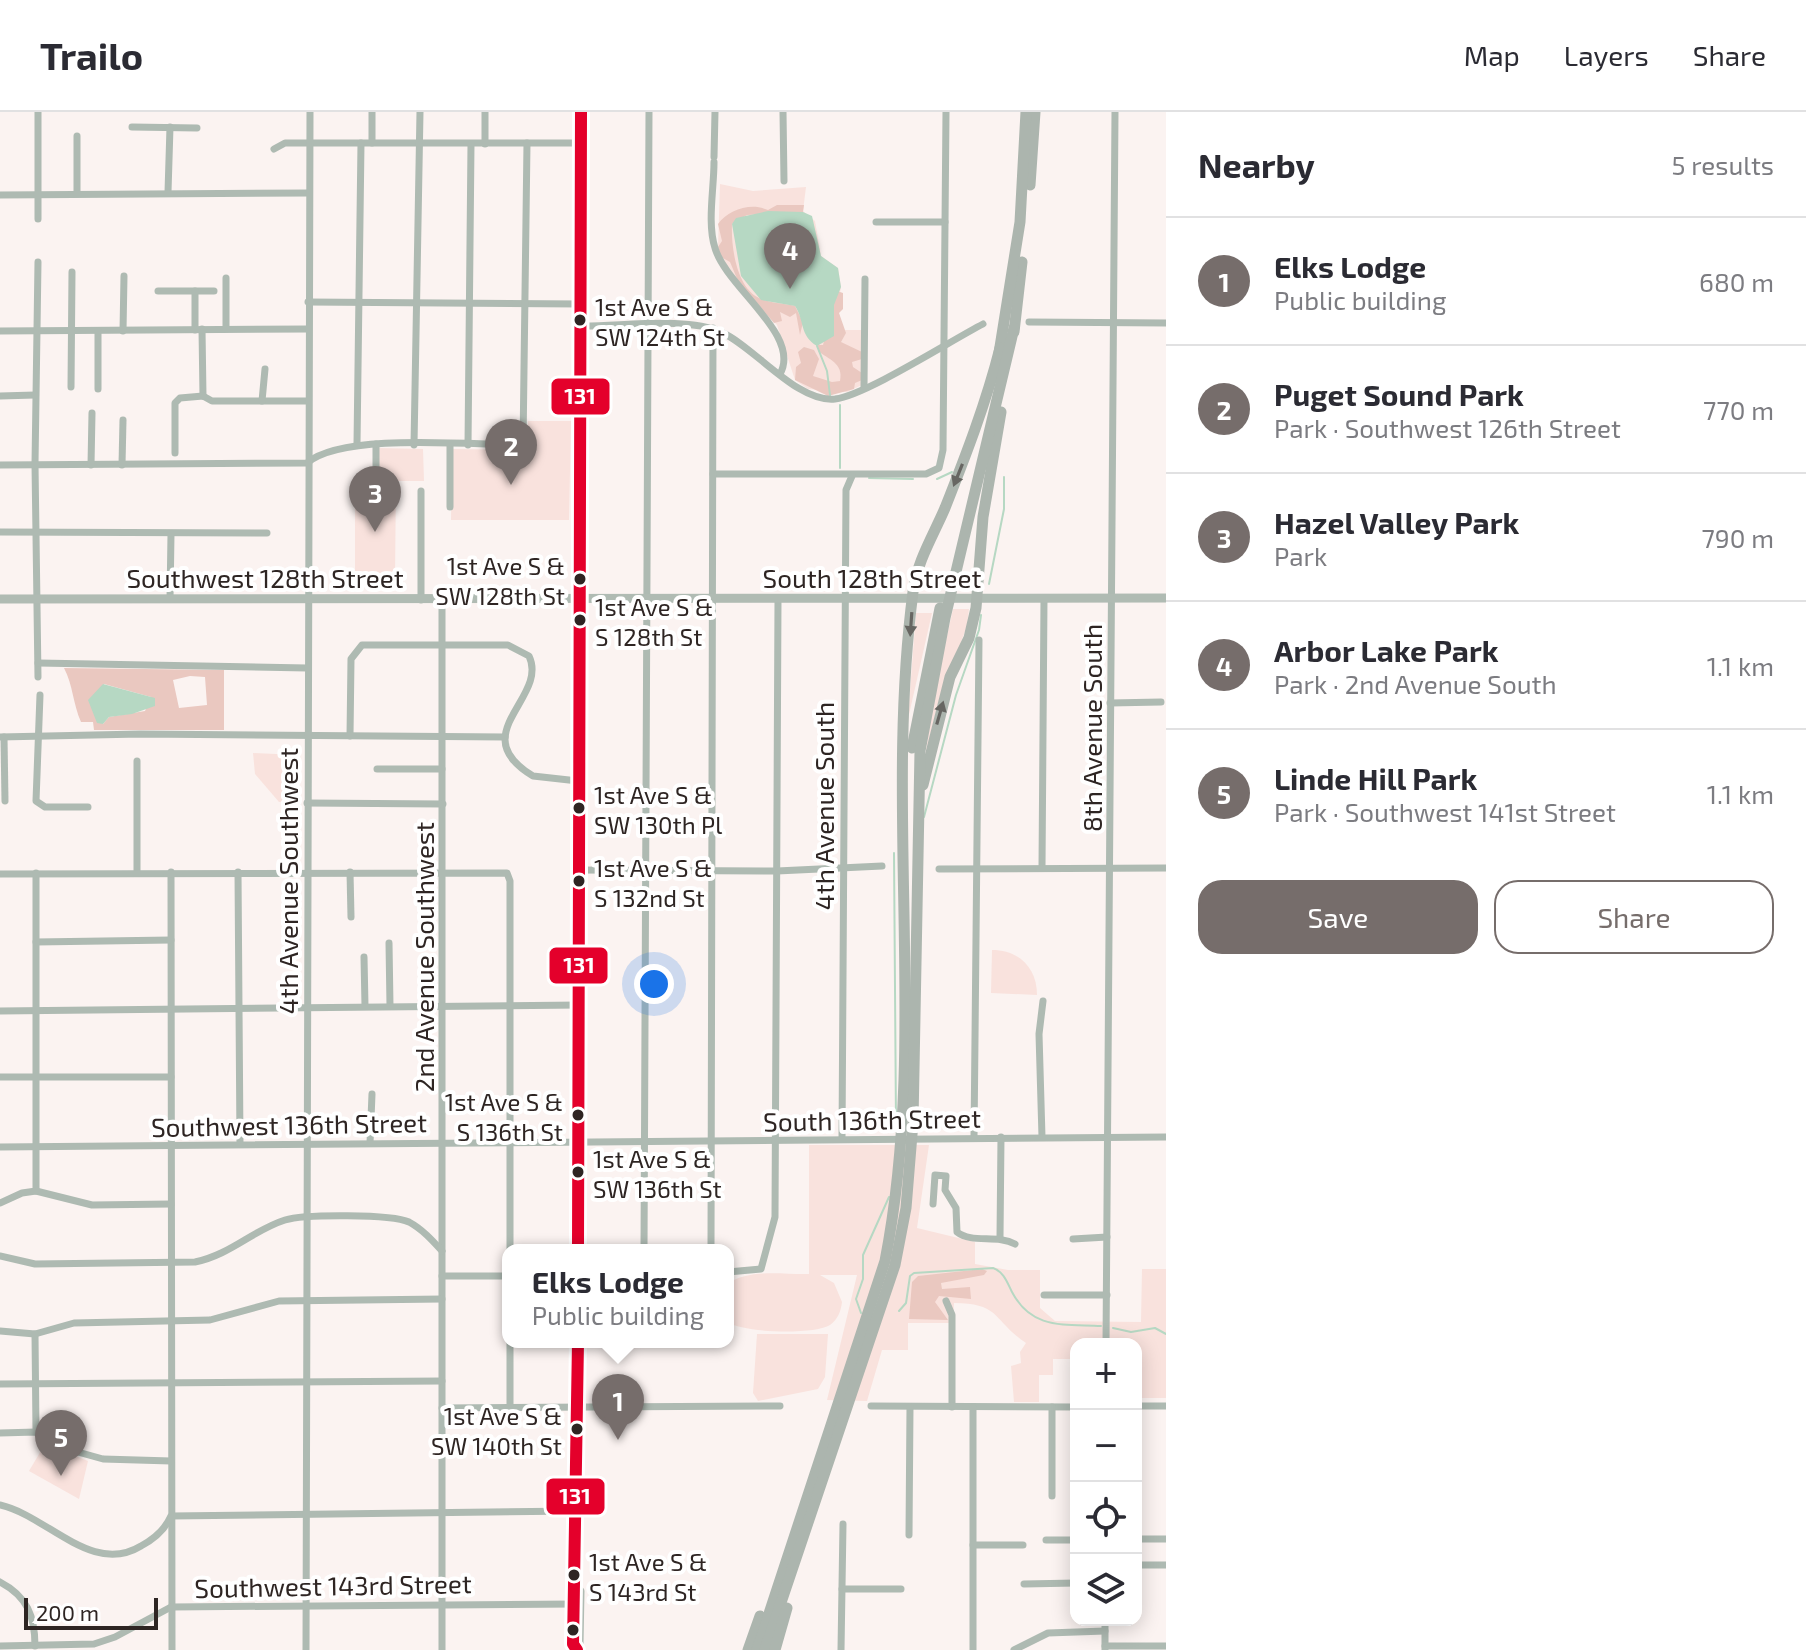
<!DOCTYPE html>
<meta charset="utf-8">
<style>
:root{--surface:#fff;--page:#f2f2f3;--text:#2b2b33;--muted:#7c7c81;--line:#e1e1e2;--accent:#766d6b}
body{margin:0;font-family:"Exo 2",sans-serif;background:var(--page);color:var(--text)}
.controls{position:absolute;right:24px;bottom:24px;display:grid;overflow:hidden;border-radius:16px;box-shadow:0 4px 20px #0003}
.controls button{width:72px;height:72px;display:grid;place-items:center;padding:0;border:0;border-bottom:2px solid var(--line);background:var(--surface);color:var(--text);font:40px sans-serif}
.scale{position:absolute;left:24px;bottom:20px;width:134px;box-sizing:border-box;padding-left:8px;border:4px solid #2e2523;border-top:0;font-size:22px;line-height:28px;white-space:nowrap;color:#2e2523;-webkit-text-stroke:6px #fff;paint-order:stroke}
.you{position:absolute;left:654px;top:872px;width:28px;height:28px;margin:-20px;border:6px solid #fff;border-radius:50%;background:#1a73e8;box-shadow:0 0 0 12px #1a73e833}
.badge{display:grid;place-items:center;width:52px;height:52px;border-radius:50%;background:var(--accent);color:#fff;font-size:26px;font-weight:700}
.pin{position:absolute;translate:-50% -66px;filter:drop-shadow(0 2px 4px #0008)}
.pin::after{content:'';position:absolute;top:42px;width:28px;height:24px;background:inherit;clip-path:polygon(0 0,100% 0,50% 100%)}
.popup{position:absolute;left:502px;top:1132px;width:232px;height:104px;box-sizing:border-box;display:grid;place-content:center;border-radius:16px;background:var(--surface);filter:drop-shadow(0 2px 6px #0005);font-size:26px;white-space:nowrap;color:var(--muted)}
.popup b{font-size:30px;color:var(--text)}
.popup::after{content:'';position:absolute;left:50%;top:100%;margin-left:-16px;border:16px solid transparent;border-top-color:var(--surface)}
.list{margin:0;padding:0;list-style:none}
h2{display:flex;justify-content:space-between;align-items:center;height:104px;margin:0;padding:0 32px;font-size:34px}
h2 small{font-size:26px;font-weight:400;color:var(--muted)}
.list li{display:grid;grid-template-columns:52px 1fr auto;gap:24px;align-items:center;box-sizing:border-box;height:128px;padding:0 32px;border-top:2px solid var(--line)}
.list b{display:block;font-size:30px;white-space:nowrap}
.list p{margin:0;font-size:26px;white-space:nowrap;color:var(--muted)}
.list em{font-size:26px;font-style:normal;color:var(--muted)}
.actions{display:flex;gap:16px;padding:24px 32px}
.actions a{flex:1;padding:18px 0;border:2px solid var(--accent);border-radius:24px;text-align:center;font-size:28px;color:var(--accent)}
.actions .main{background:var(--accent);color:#fff}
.icon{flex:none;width:44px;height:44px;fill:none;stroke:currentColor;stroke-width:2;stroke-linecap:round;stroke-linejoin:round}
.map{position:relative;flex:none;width:1166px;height:1538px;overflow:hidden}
header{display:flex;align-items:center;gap:48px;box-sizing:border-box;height:112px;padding:0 40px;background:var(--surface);border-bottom:2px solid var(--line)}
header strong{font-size:38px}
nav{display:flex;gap:44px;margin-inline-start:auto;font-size:28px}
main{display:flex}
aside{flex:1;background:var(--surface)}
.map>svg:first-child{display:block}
.green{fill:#f9e2dd}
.forest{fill:#eac8c0;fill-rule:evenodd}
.water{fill:#b6d8c3}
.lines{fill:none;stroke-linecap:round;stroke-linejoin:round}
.stream{stroke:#b6d8c3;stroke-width:2}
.minor{stroke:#aebab2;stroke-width:7}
.major{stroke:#b0bbb3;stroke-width:9}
.highway{stroke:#acb5ae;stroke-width:11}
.bus-1-casing{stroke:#fff;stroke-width:18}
.bus-1{stroke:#e4002b;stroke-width:12}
.oneway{fill:#676662}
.bus-dot{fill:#2e2523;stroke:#fff;stroke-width:3}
.labels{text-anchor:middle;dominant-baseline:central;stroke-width:8;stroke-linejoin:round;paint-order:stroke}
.bus-label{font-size:24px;fill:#2e2523;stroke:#fff;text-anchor:start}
.street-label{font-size:26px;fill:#2e2523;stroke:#fff}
.line-badge{stroke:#fff;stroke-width:3}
.badge-label{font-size:22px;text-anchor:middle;font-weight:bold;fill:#fff}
</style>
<header>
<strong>Trailo</strong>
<nav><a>Map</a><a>Layers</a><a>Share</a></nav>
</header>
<main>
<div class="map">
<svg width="1166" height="1538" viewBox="0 0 1166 1538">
<rect width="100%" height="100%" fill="#fbf3f1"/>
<g class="green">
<path d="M720 72 753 79 806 75 803 99 815 109 821 144 838 156 841 175 834 218H862V273L847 280 808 277 795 268 777 213 730 162 718 135Z"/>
<path d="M528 309H571L569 408H451L452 337 528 338Z"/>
<path d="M379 336 423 337 424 369H396L395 465 355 464V376L379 375Z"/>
<path d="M953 497H969L967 514 937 595 925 645 935 578Z"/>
<path d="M916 501H932L908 607V605Z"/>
<path d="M253 641 298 643V688L279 690 255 662Z"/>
<path d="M992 838C1019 838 1037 856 1037 883L991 881Z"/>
<path d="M809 1033H929L917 1116 975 1130V1152L1008 1158H1040V1196L1055 1209 1141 1210 1142 1157H1166V1286H1136V1232H1076V1247H1053V1263H1039V1290H1014L1011 1254 1021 1251 1020 1240 1026 1231C993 1209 1001 1191 954 1191L953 1211H908V1238H882L867 1289 827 1288 857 1163H820L834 1171 842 1190C841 1199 838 1207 830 1213 815 1223 742 1221 728 1210V1172C748 1156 785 1163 809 1162Z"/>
<path d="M757 1222H828L825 1265 818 1277 758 1289 753 1281Z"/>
<path d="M45 1332 88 1349 79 1387 29 1359Z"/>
</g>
<g class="forest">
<path d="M777 93H804L803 100 747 103 732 112C731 134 736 175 759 186 772 192 783 191 795 194L803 210 800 223 796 201 790 205 780 200 782 209 774 211 738 169 730 150 721 145 718 135 722 129 718 112C728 98 751 90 768 98Z"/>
<path d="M837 179 843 181V197L839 201 846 221 841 230 862 240V247L852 250 853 255 862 261V268L855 271 854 277 828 284 795 268 796 255 801 251 798 240 804 235 814 238 819 247 813 264 832 270 840 269C844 251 828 247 818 239V233H823Z"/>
<path d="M64 556 224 558V618H94L93 610H81C73 592 73 573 64 556ZM190 564 205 565 207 593 179 596 173 568ZM104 572 151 585 145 599 109 605 103 612 92 596Z"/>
<path d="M982 1157 987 1159 984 1163 941 1171 942 1177 970 1175 971 1187 939 1184 935 1190 948 1208 909 1207 912 1170 918 1164Z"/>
</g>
<g class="water">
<path d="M768 99 803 100 812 104 821 144 838 156 841 175 834 193V224L817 234C799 223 805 209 795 194L761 188 741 164 732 112 736 106Z"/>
<path d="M103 572 155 586V594L132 602 109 605 103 612 97 611 88 588Z"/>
</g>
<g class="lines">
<g class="stream">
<path d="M817 234 827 259 830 283"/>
<path d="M840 356V293"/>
<path d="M869 366 913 367"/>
<path d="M937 367 952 360"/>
<path d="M989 472 1004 397V365"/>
<path d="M924 705 956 583 979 518 981 503"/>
<path d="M894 741 896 1011"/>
<path d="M899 1199 906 1191 910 1164 914 1161 993 1156C1004 1160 1007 1170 1012 1180 1032 1218 1064 1212 1101 1214"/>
<path d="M861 1201 856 1187 863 1167V1143L889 1085"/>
<path d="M1113 1216 1131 1220 1155 1216 1166 1222"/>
</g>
<g class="minor">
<path d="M485 0V32"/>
<path d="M783 0 784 69"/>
<path d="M132 15 197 16"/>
<path d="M77 24V81"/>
<path d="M372 31V0"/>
<path d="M274 37 285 31H580"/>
<path d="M714 45 715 0"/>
<path d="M714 50C714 77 707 111 715 136 726 175 802 223 780 262"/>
<path d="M168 80 170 15"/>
<path d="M0 83 309 81"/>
<path d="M38 107V0"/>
<path d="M876 110H945"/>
<path d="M38 150 35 352 38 565"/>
<path d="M226 166V217"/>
<path d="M158 179H214"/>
<path d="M195 179V218"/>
<path d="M308 190 580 192"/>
<path d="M1029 210 1166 211"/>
<path d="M580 214C619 215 686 204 721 220 755 235 797 291 835 287 866 283 950 229 983 212"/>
<path d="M202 217 203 284"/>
<path d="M0 219 308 217"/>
<path d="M123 219 124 164"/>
<path d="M71 275 72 160"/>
<path d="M864 276 865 167"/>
<path d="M98 277V219"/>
<path d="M0 284 35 283"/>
<path d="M203 284 212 289H308"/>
<path d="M262 289 265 257"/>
<path d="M357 332 361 31"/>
<path d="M376 332V363"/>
<path d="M414 333 420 0"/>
<path d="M450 333V395"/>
<path d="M468 333 471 32"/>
<path d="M175 341V291L180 286 203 284"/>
<path d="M0 353 307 351C343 320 474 333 523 333L527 31"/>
<path d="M91 353 92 301"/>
<path d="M122 353 123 308"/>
<path d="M713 362H926L939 356 943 338 946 0"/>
<path d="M421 379V488"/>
<path d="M0 420 267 421"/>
<path d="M170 487 171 422"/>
<path d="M442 489V1538"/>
<path d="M38 551 307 556"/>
<path d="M40 583 36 689 45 695H88"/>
<path d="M1110 591 1161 590"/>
<path d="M350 624 351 547 362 533H508L529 544C549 586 463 622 533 664L578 669"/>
<path d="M0 625 140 622 505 625"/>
<path d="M4 625 5 689"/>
<path d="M137 649V760"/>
<path d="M377 657H442"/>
<path d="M307 691 443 692"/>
<path d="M1042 756 1044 487"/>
<path d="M939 757 1166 756"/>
<path d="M579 758 777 759 882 754"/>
<path d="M171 760 172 1538"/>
<path d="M238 760 240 1032"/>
<path d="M350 760 351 805"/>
<path d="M0 762 507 761 510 769V1138"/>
<path d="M36 830 171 828"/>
<path d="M389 831 390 894"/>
<path d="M364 845 365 894"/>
<path d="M0 899 580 893"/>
<path d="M0 965H171"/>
<path d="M1042 1025 1039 922 1043 889"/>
<path d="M974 1026 979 528"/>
<path d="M842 1027 846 378 852 364"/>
<path d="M370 1031 372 982"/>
<path d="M0 1035 1166 1025"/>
<path d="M36 1079 92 1093 171 1092"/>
<path d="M0 1091 22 1081 36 1079V761"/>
<path d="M933 1092 935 1063 946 1064 945 1078 956 1096 957 1120C972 1132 997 1122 1015 1132"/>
<path d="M1000 1125 1001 1025"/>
<path d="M1073 1127 1107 1125"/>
<path d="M644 1138 649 0"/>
<path d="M711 1138 713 216"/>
<path d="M0 1144 35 1152 195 1150C230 1143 253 1118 285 1108 304 1102 392 1102 409 1110 422 1117 432 1128 442 1139"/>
<path d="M728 1160 761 1157 775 1105 778 488"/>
<path d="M442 1164H508"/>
<path d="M1044 1183H1107"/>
<path d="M946 1189 952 1203V1295"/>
<path d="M0 1219 35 1222 74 1211 210 1208 279 1189 442 1187"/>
<path d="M35 1222 36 1320"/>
<path d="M1106 1232 1115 0"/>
<path d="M0 1272 442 1269"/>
<path d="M871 1294 1076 1295"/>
<path d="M1136 1294H1166"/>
<path d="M1052 1295V1384"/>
<path d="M442 1296 780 1294"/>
<path d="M510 1296V1230"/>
<path d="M973 1296V1538"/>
<path d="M0 1321 36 1320 67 1337 103 1347 171 1349"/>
<path d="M0 1393C48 1404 92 1464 141 1434 154 1427 165 1418 171 1404L577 1399"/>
<path d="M909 1423 910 1295"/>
<path d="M1136 1427H1166"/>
<path d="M1046 1428H1076"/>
<path d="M973 1433H1023"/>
<path d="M1136 1453H1166"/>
<path d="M0 1470C27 1484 35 1504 35 1534"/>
<path d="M1024 1472 1076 1471"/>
<path d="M842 1477H901"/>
<path d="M0 1534 94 1532 115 1525 171 1495 577 1492"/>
<path d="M1105 1534H1166"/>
<path d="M306 1538 310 0"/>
<path d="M841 1538 843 1412"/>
<path d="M1014 1538 1048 1521 1105 1519"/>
<path d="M1105 1538V1508"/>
</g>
<g class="major">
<path d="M0 487 1166 486"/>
<path d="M578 1138 581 0"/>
<path d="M579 1532 580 1479"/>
<path d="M577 1538 573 1532 578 1230"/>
</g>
<g class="highway">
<path d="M1030 73 1035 0"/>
<path d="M1014 220 1022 150"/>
<path d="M999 241 1020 110 1026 0"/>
<path d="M912 636 940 496"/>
<path d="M923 673 950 565 969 526 976 496 983 405 1001 300"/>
<path d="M748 1538 760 1504"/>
<path d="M757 1538 885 1149C928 929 884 702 913 480 917 449 933 424 945 396 966 343 986 291 1000 236"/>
<path d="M765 1538 895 1153 906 1096 913 1010 920 639 945 506 1014 216"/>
<path d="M775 1538 787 1496"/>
</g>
<g class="bus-1-casing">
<g id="bus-1">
<path d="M578 1138 581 0"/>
<path d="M577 1538 573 1532 578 1230"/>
</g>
</g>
<use href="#bus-1" class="bus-1"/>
</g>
<defs><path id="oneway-solid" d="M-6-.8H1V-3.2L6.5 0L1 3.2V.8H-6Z" transform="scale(2)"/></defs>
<g class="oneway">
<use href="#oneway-solid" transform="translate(958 363) rotate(112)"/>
<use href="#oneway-solid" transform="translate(911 512) rotate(94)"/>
<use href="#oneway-solid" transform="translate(940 601) rotate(-74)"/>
</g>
<g class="bus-dot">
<circle cx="580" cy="208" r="7"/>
<circle cx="580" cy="467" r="7"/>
<circle cx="580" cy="508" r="7"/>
<circle cx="579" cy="696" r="7"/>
<circle cx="579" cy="769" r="7"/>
<circle cx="578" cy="1003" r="7"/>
<circle cx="578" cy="1060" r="7"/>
<circle cx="577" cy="1317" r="7"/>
<circle cx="574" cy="1463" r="7"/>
<circle cx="573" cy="1518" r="7"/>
</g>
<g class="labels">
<g class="bus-label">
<text x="595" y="194">1st Ave S &amp;<tspan x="595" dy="30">SW 124th St</tspan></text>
<text x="565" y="453" text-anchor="end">1st Ave S &amp;<tspan x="565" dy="30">SW 128th St</tspan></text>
<text x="595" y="494">1st Ave S &amp;<tspan x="595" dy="30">S 128th St</tspan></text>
<text x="594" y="682">1st Ave S &amp;<tspan x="594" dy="30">SW 130th Pl</tspan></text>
<text x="594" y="755">1st Ave S &amp;<tspan x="594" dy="30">S 132nd St</tspan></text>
<text x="563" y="989" text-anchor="end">1st Ave S &amp;<tspan x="563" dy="30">S 136th St</tspan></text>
<text x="593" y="1046">1st Ave S &amp;<tspan x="593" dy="30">SW 136th St</tspan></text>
<text x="562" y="1303" text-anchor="end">1st Ave S &amp;<tspan x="562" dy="30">SW 140th St</tspan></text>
<text x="589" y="1449">1st Ave S &amp;<tspan x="589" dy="30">S 143rd St</tspan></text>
</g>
<g class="street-label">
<text x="265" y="465">Southwest 128th Street</text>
<text x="872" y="465">South 128th Street</text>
<text transform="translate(1091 616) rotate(-90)">8th Avenue South</text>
<text transform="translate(823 694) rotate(-90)">4th Avenue South</text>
<text transform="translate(287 769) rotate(-90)">4th Avenue Southwest</text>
<text transform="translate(423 845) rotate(-90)">2nd Avenue Southwest</text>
<text transform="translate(872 1007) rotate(-1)">South 136th Street</text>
<text transform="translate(289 1012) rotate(-1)">Southwest 136th Street</text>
<text transform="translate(333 1473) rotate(-1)">Southwest 143rd Street</text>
</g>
</g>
<g class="line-badge">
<rect x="550" y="265" width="61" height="39" rx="8" fill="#e4002b"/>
<rect x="548" y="834" width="61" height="39" rx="8" fill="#e4002b"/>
<rect x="545" y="1365" width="61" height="39" rx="8" fill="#e4002b"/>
</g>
<g class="badge-label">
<text x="580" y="292">131</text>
<text x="579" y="861">131</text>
<text x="575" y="1392">131</text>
</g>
</svg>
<div class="controls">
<button>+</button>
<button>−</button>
<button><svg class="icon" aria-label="locate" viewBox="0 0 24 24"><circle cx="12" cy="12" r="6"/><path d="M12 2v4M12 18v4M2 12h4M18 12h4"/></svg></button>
<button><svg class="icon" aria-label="layers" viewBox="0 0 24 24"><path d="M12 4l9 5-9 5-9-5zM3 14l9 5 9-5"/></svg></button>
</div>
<div class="scale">200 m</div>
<div class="you"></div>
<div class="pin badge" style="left:618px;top:1328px">1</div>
<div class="popup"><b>Elks Lodge</b>Public building</div>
<div class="pin badge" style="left:511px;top:373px">2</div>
<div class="pin badge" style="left:375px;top:420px">3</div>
<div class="pin badge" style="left:790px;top:177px">4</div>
<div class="pin badge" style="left:61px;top:1364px">5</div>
</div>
<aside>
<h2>Nearby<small>5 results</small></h2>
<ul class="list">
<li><span class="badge">1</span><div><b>Elks Lodge</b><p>Public building</p></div><em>680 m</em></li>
<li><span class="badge">2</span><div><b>Puget Sound Park</b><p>Park · Southwest 126th Street</p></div><em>770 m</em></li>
<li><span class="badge">3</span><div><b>Hazel Valley Park</b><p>Park</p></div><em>790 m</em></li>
<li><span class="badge">4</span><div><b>Arbor Lake Park</b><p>Park · 2nd Avenue South</p></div><em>1.1 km</em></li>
<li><span class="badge">5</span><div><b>Linde Hill Park</b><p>Park · Southwest 141st Street</p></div><em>1.1 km</em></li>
</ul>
<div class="actions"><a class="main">Save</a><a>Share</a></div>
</aside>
</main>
